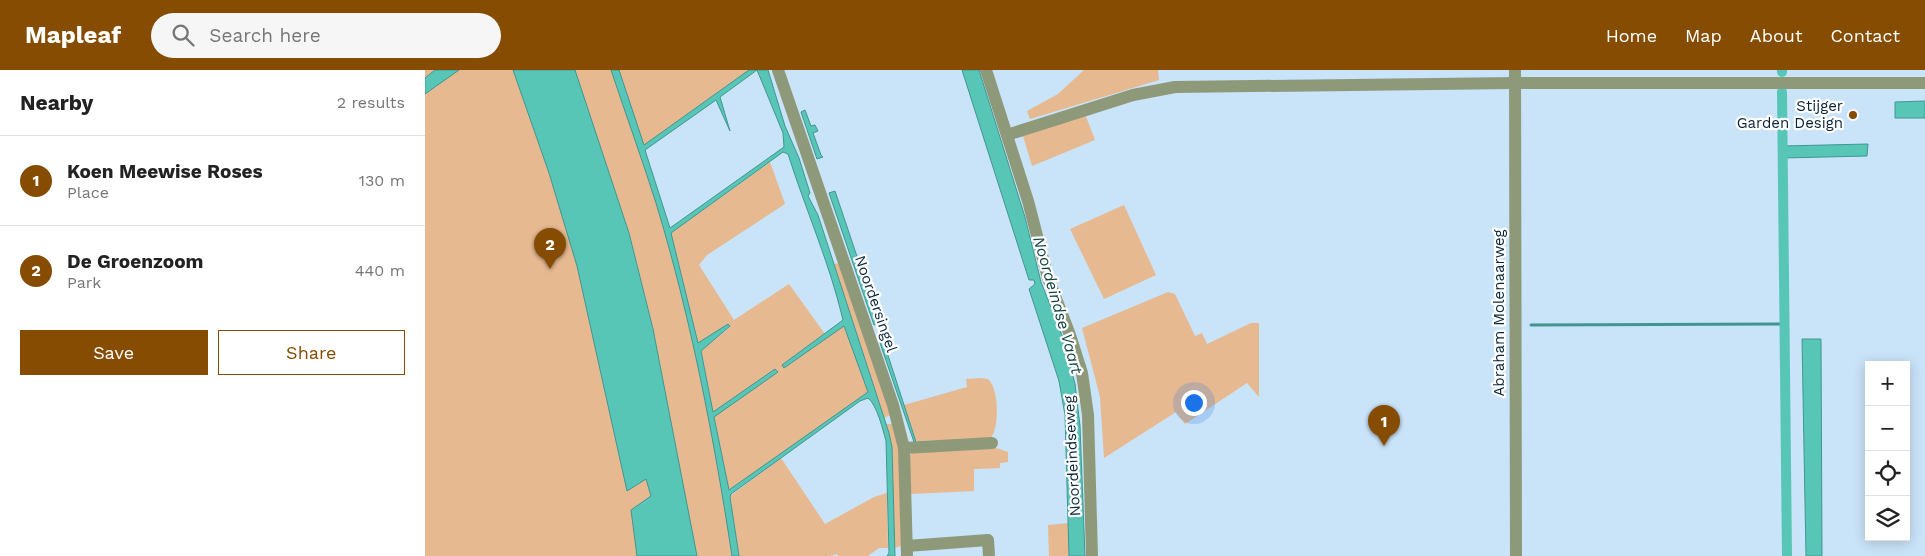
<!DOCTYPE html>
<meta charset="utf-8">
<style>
:root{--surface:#fff;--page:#f6f6f6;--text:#222;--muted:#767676;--line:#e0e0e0;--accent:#864c01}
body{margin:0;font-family:"Work Sans",sans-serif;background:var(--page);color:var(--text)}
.controls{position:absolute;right:15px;bottom:15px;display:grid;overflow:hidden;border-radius:0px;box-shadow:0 2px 12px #0003}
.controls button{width:45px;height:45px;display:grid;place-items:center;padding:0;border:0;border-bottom:1px solid var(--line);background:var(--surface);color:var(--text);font:25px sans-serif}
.you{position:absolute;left:768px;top:332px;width:18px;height:18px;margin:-12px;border:4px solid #fff;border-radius:50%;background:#1a73e8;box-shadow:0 0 0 8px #1a73e833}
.badge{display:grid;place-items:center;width:32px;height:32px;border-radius:50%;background:var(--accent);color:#fff;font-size:16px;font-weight:700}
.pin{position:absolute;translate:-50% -41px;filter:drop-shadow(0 1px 2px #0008)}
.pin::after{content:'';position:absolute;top:26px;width:18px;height:15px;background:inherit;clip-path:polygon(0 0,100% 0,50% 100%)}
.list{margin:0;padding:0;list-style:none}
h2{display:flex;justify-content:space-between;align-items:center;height:65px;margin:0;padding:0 20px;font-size:21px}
h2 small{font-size:16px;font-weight:400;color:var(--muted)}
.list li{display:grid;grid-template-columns:32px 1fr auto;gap:15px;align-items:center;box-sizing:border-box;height:90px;padding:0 20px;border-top:1px solid var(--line)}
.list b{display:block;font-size:19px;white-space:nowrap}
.list p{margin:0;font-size:16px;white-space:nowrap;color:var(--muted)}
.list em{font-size:16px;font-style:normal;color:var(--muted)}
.actions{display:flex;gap:10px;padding:15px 20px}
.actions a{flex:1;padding:11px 0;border:1px solid var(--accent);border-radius:0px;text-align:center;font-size:18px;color:var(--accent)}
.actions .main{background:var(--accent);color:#fff}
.icon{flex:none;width:28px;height:28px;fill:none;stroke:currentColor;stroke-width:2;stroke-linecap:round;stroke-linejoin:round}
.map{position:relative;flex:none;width:1500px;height:486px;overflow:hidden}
header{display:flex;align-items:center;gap:30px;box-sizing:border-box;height:70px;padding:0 25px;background:var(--accent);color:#fff}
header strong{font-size:24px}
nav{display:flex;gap:28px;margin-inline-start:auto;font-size:18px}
.search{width:350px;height:45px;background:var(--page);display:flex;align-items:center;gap:12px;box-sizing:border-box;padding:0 18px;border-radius:28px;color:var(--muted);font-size:19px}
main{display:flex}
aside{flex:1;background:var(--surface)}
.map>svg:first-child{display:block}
.green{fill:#e6b991}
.water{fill:#58c6b7;stroke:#409691;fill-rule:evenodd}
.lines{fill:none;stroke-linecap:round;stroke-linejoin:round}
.stream{stroke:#409691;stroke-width:3}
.canal{stroke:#58c6b7;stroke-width:10}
.minor{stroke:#8e997a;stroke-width:12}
.poi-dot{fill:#864c01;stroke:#fff;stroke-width:2}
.labels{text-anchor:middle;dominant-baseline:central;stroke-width:4.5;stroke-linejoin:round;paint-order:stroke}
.poi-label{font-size:15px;fill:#092538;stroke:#fff;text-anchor:end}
.street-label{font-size:15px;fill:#092538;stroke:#fff}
.water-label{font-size:16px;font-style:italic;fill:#11433d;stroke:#fff}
</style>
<header>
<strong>Mapleaf</strong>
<div class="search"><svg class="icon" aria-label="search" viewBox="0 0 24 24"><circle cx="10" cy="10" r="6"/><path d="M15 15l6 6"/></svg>Search here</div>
<nav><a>Home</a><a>Map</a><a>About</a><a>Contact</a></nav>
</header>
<main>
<aside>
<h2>Nearby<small>2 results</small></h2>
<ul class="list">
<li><span class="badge">1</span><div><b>Koen Meewise Roses</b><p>Place</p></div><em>130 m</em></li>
<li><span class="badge">2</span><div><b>De Groenzoom</b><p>Park</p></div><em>440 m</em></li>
</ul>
<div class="actions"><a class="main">Save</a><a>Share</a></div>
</aside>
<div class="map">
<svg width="1500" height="486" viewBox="0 0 1500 486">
<rect width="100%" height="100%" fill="#c9e3f8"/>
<g class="green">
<path d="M0 0H189L228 110 273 288 309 486H0Z"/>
<path d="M194 0H324L220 75 217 73Z"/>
<path d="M659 0H733L734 10 605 49 602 41 633 24Z"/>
<path d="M660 44 670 70 607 96 598 66Z"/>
<path d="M345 92 360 134 282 185 274 195 309 250 364 214 400 264 357 295 419 256 444 322 304 420 289 347 313 326 288 343 276 281 305 257 273 273 246 163Z"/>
<path d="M699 135 731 205 679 229 645 159Z"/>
<path d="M415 193 467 344 459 348 409 194Z"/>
<path d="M743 222 750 224 770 266 777 263 782 274 826 253H834V327L822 313 760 354 751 342 679 388 675 327 657 258Z"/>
<path d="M556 308 563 309C574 318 575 359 565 369L491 371 479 335 542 317 541 309Z"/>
<path d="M461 354H470L474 371 476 476 469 478 467 377Z"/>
<path d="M563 375 583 382V392L575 393V398L549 399V421L486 424 484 388 488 380Z"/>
<path d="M356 388 400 454 449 427 462 423 463 478H454L443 486H413L412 484 405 486H314L305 426Z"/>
<path d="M644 453V486H624L623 455Z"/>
</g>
<g class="water">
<path d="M10 0H34L0 24V8Z"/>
<path d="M88 0H150L204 163 228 259 272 486H212L206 440 226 426 221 409 202 421 152 196 124 103Z"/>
<path d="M186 0H194L219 75 324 0H343L360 56 374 88 385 123 383 126 393 145 464 363 467 377 470 486H462L464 483 461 371C458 360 452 335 443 328L435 331 306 424 305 427 314 486H307C289 368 266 248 231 133 217 89 201 45 186 0ZM332 0 358 63 359 77 245 158 220 80 291 30 305 61 295 27ZM358 82 363 84C380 138 405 194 418 250L357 295 359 298 419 256 443 322 304 420 289 347 353 302 350 299 288 342 276 281 305 256 303 254 273 273 246 163Z"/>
<path d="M537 0H554L600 147 616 212 638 268 650 314 655 356 660 486H644L640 345 634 311 604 219 610 214 609 210H604Z"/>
<path d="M1500 31V48H1470V32Z"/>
<path d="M380 40 386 56 390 55 393 61 388 63 396 85 398 87 392 89 376 42Z"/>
<path d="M1443 74 1442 86 1358 88V76Z"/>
<path d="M410 121 446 228 444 229 452 254 449 255 404 123Z"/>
<path d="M456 264 459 273 491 372H489L456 276 453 265Z"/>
<path d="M1377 269H1396L1397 486H1381Z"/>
</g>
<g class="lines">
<path class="stream" d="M1106 255 1359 254"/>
<g class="canal">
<path d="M1357 0V2"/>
<path d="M1357 22 1362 486"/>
</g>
<g class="minor">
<path d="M353 0 468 335 479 378 482 486"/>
<path d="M561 0 603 131 623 208 645 265 657 303 663 345 667 486"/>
<path d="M1090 0 1091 486"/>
<path d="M582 65 708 25 750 17 1090 13H1500"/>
<path d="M479 378 567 373"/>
<path d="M482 476 563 470 564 486"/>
</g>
</g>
<circle class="poi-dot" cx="1428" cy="45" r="5"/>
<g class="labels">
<g class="poi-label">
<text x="1418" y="36">Stijger<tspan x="1418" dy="17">Garden Design</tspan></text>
</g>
<g class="street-label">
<text transform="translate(451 234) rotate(71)">Noordersingel</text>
<text transform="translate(1074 243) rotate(-90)">Abraham Molenaarweg</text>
<text transform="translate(647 386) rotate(-93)">Noordeindseweg</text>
</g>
<g class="water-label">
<text transform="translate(633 235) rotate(74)">Noordeindse Vaart</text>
</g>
</g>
</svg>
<div class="controls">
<button>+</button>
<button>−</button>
<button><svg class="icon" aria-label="locate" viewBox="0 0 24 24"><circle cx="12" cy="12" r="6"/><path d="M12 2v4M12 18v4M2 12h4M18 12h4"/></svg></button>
<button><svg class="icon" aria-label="layers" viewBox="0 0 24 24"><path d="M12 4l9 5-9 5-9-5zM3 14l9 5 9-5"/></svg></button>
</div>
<div class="you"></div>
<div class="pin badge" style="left:959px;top:376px">1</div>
<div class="pin badge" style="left:125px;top:199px">2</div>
</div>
</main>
